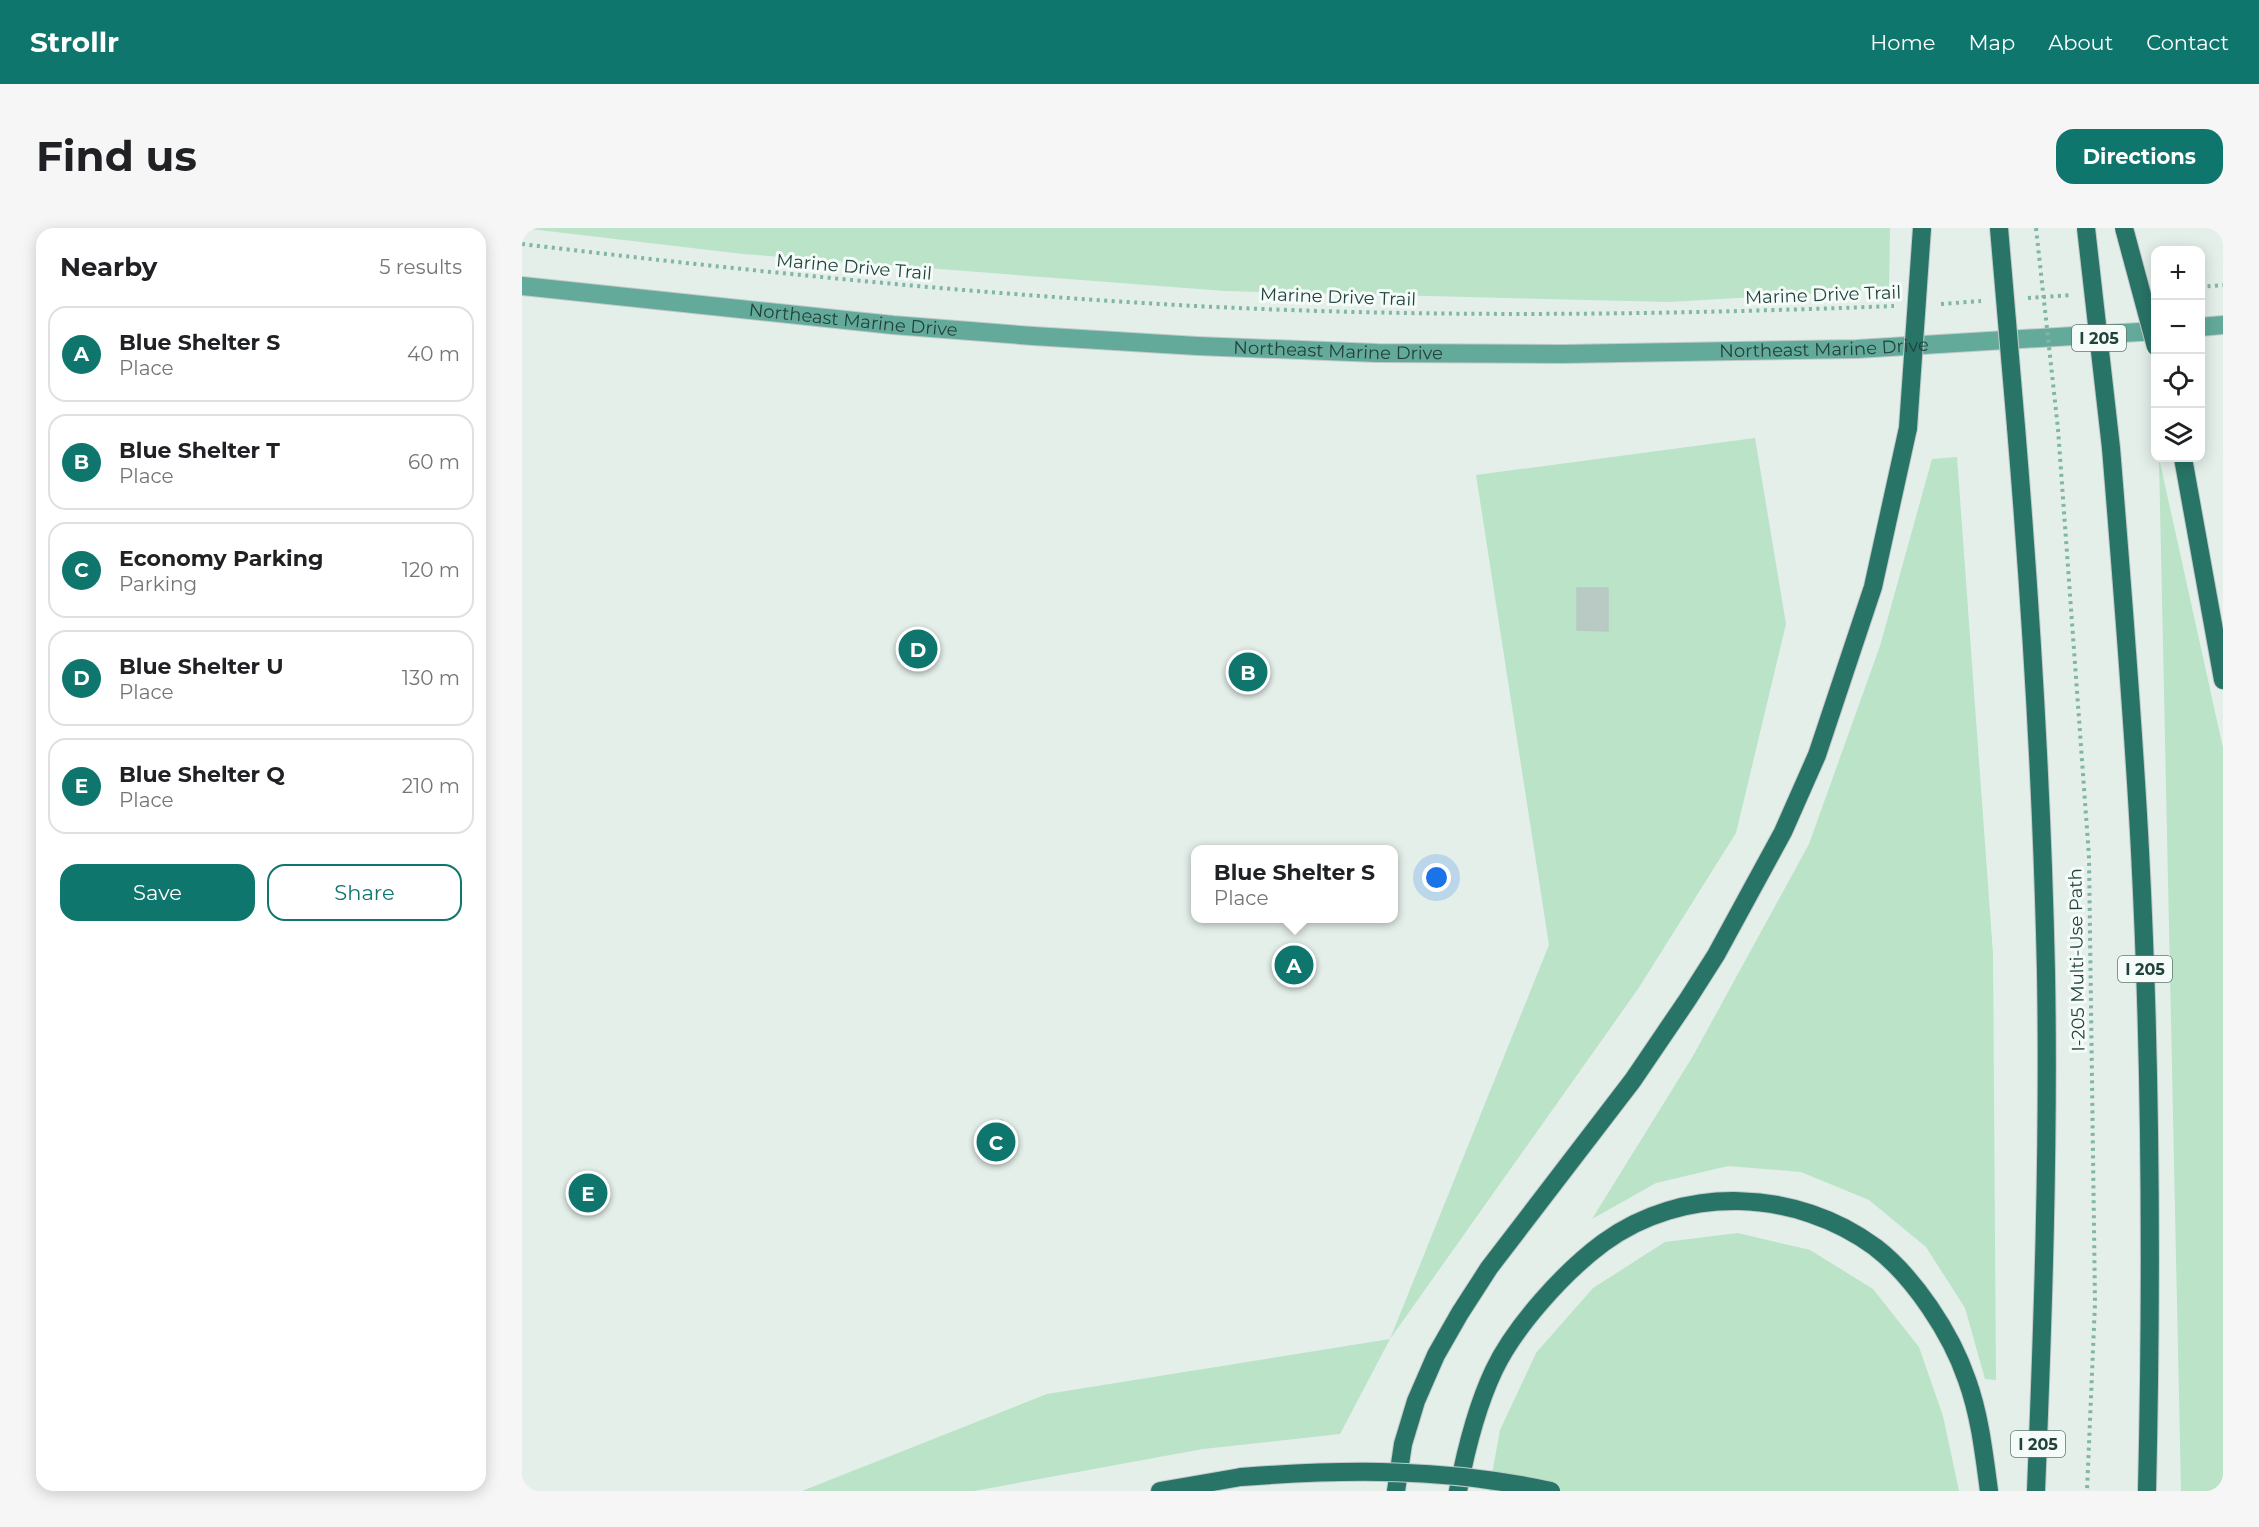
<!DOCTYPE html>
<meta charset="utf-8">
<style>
:root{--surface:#fff;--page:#f6f6f6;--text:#202124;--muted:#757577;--line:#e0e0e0;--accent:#0f766e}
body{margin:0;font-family:Montserrat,sans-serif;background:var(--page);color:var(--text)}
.controls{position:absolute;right:18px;top:18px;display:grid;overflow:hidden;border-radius:12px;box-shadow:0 3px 15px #0003}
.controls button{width:54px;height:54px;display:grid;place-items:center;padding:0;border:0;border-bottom:2px solid var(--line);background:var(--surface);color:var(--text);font:30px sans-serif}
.you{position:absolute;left:915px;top:650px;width:21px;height:21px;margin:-15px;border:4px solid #fff;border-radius:50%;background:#1a73e8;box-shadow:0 0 0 9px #1a73e833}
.badge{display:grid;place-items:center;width:39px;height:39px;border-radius:50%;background:var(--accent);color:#fff;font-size:20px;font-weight:700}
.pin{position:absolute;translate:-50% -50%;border:3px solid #fff;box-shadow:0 2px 6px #0006}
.popup{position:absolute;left:669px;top:617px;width:207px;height:78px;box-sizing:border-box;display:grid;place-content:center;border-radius:12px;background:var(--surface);filter:drop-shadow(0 2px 4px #0005);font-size:20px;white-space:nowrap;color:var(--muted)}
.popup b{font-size:22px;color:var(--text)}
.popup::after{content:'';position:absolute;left:50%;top:100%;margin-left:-12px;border:12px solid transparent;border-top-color:var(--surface)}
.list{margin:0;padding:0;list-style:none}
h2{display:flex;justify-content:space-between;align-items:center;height:78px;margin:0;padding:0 24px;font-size:26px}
h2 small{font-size:20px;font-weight:400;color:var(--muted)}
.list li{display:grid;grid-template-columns:39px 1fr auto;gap:18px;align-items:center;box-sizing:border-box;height:96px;margin:0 12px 12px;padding:0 12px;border:2px solid var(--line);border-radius:18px}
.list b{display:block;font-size:22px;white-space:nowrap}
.list p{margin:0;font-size:20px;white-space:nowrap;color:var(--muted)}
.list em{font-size:20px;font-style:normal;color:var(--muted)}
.actions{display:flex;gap:12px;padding:18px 24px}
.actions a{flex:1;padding:14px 0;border:2px solid var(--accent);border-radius:18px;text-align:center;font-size:21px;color:var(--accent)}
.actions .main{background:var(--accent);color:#fff}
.icon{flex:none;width:33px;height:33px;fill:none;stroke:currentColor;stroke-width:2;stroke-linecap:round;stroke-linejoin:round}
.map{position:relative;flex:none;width:1701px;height:1263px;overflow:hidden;border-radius:18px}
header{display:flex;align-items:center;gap:36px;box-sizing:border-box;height:84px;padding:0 30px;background:var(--accent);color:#fff}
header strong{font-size:28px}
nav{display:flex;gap:33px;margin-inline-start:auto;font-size:21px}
.intro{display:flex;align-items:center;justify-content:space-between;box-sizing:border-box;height:144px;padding:0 36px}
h1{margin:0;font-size:42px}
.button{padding:15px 27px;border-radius:18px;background:var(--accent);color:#fff;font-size:21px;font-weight:700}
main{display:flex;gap:36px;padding:0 36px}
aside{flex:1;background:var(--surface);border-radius:18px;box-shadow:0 3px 15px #0003}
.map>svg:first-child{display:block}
.green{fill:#bae3c7}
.building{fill:#b9cac4;stroke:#b5cac2;stroke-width:1.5}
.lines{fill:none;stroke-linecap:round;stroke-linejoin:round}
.major-casing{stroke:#c1cac8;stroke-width:20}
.highway-casing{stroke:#c1cac8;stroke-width:20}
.path{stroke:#80b6a7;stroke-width:4;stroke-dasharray:3 4.5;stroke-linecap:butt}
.major{stroke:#63aa9a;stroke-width:18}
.highway{stroke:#287466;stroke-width:18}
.highway-bridge-casing{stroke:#c1cac8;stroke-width:20;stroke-linecap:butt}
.path-bridge{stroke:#80b6a7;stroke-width:4;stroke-dasharray:3 4.5;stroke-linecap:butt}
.highway-bridge{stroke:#287466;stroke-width:18}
.labels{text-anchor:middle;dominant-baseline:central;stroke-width:6;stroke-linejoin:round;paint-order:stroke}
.shield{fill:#f5fbf8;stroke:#617a74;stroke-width:1.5}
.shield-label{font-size:16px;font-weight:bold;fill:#21433b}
.street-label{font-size:18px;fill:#21433b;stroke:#f5fbf8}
</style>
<header>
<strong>Strollr</strong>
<nav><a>Home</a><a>Map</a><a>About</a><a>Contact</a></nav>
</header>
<div class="intro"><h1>Find us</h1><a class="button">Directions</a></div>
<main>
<aside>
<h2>Nearby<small>5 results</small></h2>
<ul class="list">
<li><span class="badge">A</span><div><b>Blue Shelter S</b><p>Place</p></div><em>40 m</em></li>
<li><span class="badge">B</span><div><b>Blue Shelter T</b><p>Place</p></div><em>60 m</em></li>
<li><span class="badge">C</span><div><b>Economy Parking</b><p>Parking</p></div><em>120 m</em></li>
<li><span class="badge">D</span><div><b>Blue Shelter U</b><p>Place</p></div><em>130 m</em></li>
<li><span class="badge">E</span><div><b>Blue Shelter Q</b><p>Place</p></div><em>210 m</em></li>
</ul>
<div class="actions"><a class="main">Save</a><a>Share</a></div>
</aside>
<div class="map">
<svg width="1701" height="1263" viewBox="0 0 1701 1263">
<rect width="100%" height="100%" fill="#e4efea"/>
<g class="green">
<path d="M0 0H1368L1367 61 1147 74 703 63 221 26Z"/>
<path d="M1233 210 1264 396 1214 605 1116 761 868 1111 818 1206 681 1221 452 1263H280L525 1166 868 1111 1027 717 954 247Z"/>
<path d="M1435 229 1471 726 1474 1152 1463 1151 1443 1080 1404 1019 1347 972 1279 944 1206 938 1134 955 1070 991 1171 828 1287 616 1358 418 1410 231Z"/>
<path d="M1637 230 1701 520V1263H1659Z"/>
<path d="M1216 1005 1288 1022 1351 1061 1397 1119 1421 1188 1437 1263H967L978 1202 1014 1125 1071 1060 1143 1014Z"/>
</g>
<g class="building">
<path d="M1055 360H1086V403L1055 402Z"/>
<path d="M396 412 404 418 396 430 387 424Z"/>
<path d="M726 435 734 442 725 453 717 447Z"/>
<path d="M772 728 781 735 772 746 764 740Z"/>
<path d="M479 892 487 898 478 910 470 904Z"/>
<path d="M66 956 74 962 65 974 57 968Z"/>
</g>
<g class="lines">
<g class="major-casing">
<g id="major">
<path id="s1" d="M0 58 371 97 511 108 675 118 855 125 1040 126 1335 121 1634 103"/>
<path d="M1678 99 1701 97"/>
</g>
</g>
<g class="highway-casing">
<g id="highway">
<path d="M1494 199C1509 380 1520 562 1524 744 1527 917 1521 1090 1514 1263"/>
<path d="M1589 220C1600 354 1611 488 1618 623 1629 836 1630 1050 1625 1263"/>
<path d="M1661 230 1701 452"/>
<path d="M638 1263 719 1249"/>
<path d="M874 1263 881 1216 894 1173 914 1127 938 1085 967 1040 1111 852 1166 771 1194 727 1261 604 1295 527 1351 359 1386 200"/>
<path d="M936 1263C944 1221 954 1180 972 1142 993 1098 1042 1044 1081 1015 1161 956 1274 961 1353 1019 1392 1049 1429 1105 1445 1152 1458 1188 1462 1226 1467 1263"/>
</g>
</g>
<g class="path">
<path d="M0 16C224 43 449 66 674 78 907 90 1140 87 1372 78"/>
<path d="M1678 59 1701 57"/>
<path d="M1506 70 1549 67"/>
<path d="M1419 76 1459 73"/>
<path d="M1536 201 1567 629 1573 1075 1565 1263"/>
</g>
<use href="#major" class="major"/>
<use href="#highway" class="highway"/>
<g class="highway-bridge-casing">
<g id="highway-bridge">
<path d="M1477 0 1494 199"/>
<path d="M1564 0 1589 220"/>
<path d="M1602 0 1634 119"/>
<path d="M1386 200 1400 0"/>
<path d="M719 1249C825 1241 924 1240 1029 1263"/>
</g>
</g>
<path class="path-bridge" d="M1514 0 1536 201"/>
<use href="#highway-bridge" class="highway-bridge"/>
</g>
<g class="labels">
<g class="shield">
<rect x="1550" y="97" width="54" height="26" rx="4.5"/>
<rect x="1596" y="728" width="54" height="26" rx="4.5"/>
<rect x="1489" y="1203" width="54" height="26" rx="4.5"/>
</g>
<g class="shield-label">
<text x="1577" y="110">I 205</text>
<text x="1623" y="741">I 205</text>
<text x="1516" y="1216">I 205</text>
</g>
<g class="street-label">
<text transform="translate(332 39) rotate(5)">Marine Drive Trail</text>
<text transform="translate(1301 67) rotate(-2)">Marine Drive Trail</text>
<text transform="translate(816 69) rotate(2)">Marine Drive Trail</text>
<text stroke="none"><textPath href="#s1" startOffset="333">Northeast Marine Drive</textPath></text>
<text stroke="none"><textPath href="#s1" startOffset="1305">Northeast Marine Drive</textPath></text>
<text stroke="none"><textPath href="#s1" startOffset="819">Northeast Marine Drive</textPath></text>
<text transform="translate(1555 732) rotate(-91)">I-205 Multi-Use Path</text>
</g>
</g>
</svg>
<div class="controls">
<button>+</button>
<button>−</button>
<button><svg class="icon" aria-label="locate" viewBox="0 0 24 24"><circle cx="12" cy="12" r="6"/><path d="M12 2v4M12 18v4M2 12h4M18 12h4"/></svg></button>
<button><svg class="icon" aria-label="layers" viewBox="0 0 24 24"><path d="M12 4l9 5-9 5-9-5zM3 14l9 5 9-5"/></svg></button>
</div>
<div class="you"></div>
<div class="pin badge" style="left:772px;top:737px">A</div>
<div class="popup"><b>Blue Shelter S</b>Place</div>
<div class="pin badge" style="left:726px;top:444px">B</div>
<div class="pin badge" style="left:474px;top:914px">C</div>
<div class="pin badge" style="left:396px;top:421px">D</div>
<div class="pin badge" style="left:66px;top:965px">E</div>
</div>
</main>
